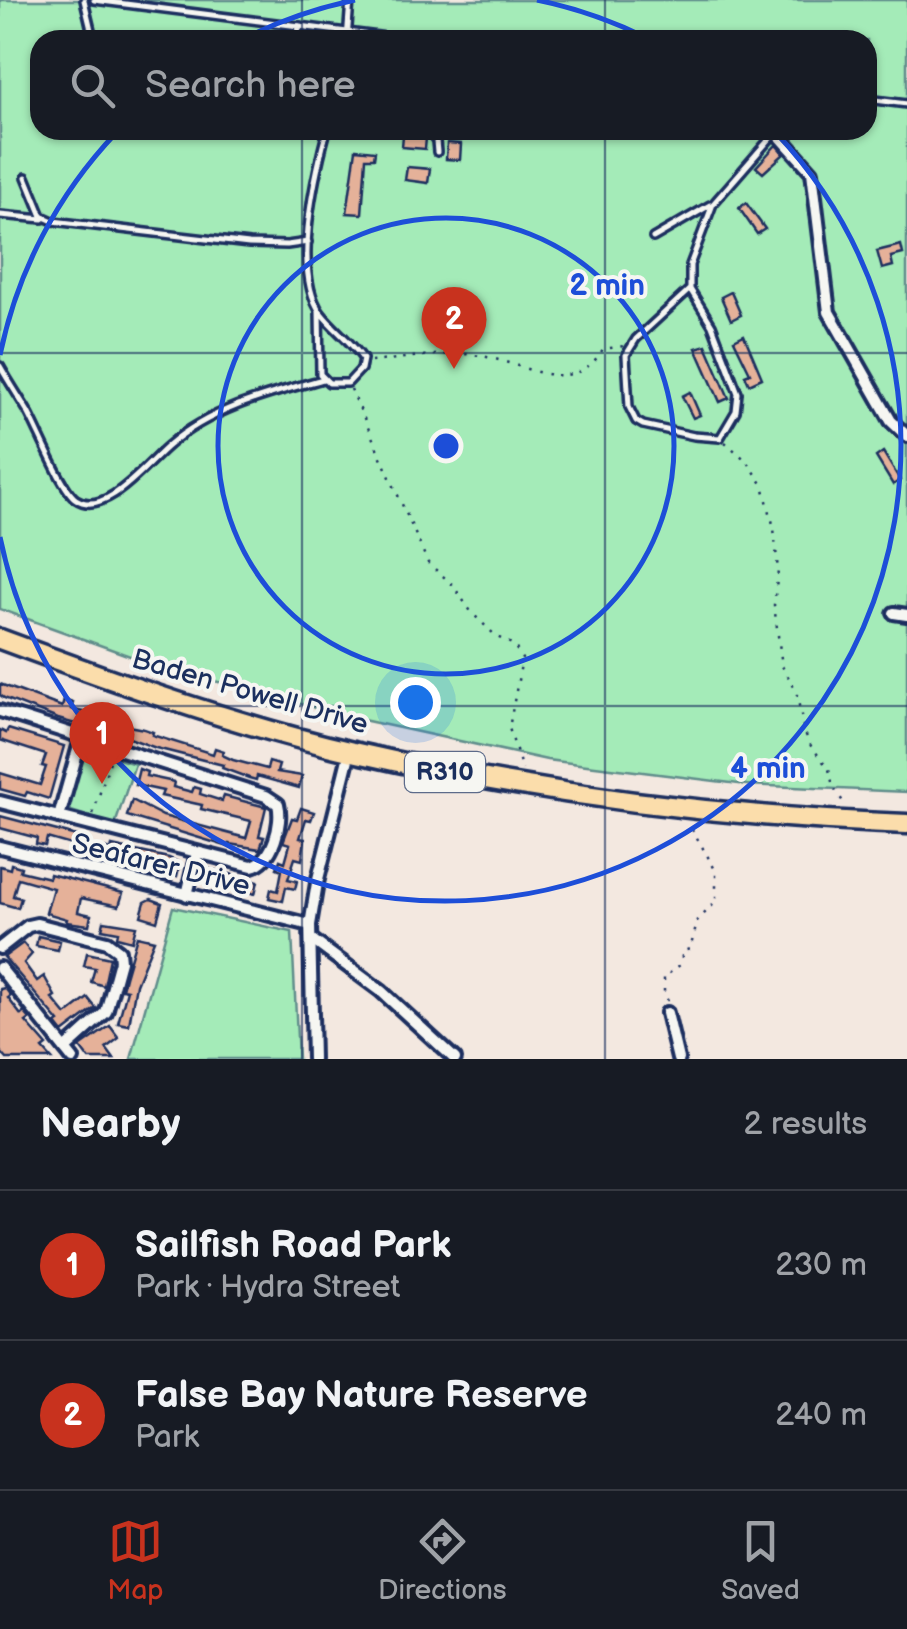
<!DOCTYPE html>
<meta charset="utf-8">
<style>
:root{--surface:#171b24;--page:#20242c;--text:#f1f3f6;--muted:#9ea1a6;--line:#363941;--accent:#c8321e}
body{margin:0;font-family:"Balsamiq Sans",sans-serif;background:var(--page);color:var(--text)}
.you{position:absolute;left:415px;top:702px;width:35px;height:35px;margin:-25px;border:8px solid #fff;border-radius:50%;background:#1a73e8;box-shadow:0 0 0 15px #1a73e833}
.badge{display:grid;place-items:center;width:65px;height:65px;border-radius:50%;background:var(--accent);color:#fff;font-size:32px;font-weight:700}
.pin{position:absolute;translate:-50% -82px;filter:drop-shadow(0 2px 5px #0008)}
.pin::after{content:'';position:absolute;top:52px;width:35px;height:30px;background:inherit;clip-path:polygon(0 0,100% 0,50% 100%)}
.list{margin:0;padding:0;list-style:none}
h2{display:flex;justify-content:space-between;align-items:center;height:130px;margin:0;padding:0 40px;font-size:42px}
h2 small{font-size:32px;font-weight:400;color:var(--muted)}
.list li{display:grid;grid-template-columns:65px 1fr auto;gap:30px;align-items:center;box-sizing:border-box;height:150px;padding:0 40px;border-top:2px solid var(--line)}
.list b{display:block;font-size:38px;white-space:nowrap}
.list p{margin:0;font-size:32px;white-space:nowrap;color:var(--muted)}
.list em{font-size:32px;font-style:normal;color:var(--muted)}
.icon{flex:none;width:55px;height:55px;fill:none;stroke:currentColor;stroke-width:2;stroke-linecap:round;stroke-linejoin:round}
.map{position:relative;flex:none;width:907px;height:1059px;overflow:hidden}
.search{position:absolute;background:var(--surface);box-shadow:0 2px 8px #0004;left:30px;right:30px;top:30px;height:110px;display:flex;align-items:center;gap:25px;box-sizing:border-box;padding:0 35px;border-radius:30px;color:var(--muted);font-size:38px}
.sheet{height:430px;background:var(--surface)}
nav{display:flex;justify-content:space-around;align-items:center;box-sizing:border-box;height:140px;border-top:2px solid var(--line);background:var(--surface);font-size:28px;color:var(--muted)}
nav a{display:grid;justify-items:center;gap:5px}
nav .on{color:var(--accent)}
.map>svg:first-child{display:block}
.green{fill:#a4ebb8;stroke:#608d8b;stroke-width:2.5;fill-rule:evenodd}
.building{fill:#e5b199;stroke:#1b2f5e;stroke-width:2.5}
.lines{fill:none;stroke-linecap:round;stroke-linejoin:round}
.service-casing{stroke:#1b2f5e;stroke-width:12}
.minor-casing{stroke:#1b2f5e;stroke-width:18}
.primary-casing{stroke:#1b2f5e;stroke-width:25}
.path{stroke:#1b2f5e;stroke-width:2.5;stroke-dasharray:2.5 8;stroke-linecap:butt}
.service{stroke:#f6f6f2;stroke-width:5}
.minor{stroke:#f6f6f2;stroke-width:10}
.primary{stroke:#fbddab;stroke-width:18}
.grid{fill:none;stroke:#1b2f5e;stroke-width:2.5;stroke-opacity:0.55}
.ring{fill:none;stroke:#1d4ed8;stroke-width:5}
.labels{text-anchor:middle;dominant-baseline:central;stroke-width:8;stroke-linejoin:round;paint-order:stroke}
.shield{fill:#f6f6f2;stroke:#5d6b8a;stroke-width:2.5}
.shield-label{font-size:25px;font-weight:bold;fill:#1b2f5e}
.street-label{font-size:28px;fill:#1b2f5e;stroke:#f6f6f2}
.centre{fill:#1d4ed8;stroke:#f6f6f2;stroke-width:5}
.ring-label{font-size:30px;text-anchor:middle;font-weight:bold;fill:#1d4ed8;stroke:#f6f6f2;stroke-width:8;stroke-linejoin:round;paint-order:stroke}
</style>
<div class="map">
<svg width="907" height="1059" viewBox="0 0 907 1059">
<rect width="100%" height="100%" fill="#f3e8e0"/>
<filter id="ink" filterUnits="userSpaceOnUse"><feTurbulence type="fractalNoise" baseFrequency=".01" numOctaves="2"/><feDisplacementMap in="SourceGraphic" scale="20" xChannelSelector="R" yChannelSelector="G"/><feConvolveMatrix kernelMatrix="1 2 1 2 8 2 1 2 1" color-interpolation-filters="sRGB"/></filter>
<g filter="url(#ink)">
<g class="green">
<path d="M0 0H907V792L747 785 547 760 349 717 155 665 0 609ZM40 40H867V130H40Z"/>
<path d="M90 750 135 764 115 825 71 811 69 803 84 755Z"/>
<path d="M173 907 292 932 298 1059H131Z"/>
</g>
<g class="building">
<path d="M403 135 426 138 425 149 402 147Z"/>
<path d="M447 143 461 144 460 160 446 159Z"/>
<path d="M776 145 784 154 763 173 756 167Z"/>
<path d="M356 149 375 151 374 158H366L362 214 347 213Z"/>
<path d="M407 167 430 169 428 183 405 180Z"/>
<path d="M746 203 765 229 757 234 739 208Z"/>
<path d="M901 245 903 254 891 257 893 266 882 269 877 251Z"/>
<path d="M731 292 741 315 731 320 721 297Z"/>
<path d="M744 335 762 378 749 384 745 375 750 373 734 340Z"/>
<path d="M706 345 729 398 720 402 696 348Z"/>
<path d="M690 392 700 415 693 418 682 396Z"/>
<path d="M883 452 900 480 893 485 876 457Z"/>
<path d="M0 684 62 707 64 700 73 703 71 709 83 712 82 715 102 720 104 716 113 719 112 723 144 729 153 732 152 735 213 754 215 748 224 751 222 755 233 760 267 769 269 762 279 765 277 772 302 776 299 788 257 776 256 780 249 778 222 768 223 765 156 748 97 726 96 730 58 719 4 698 0 695Z"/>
<path d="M8 729 64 746 49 799 27 792 25 796 0 789V773L40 785 46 767 42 766 46 755 0 740V730L6 733Z"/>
<path d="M139 769 147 772 146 776 174 782 173 787 192 792 194 787 201 789 200 794 222 801 224 796 266 807 259 836 264 837 260 849 229 844V847L127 816 132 800 163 816 246 838 251 821 201 809 202 805 161 796 163 791 135 785Z"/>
<path d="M301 808 314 812 311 820 306 819 300 838 305 839 302 860 295 858 288 879 297 881 295 889 286 887 283 901 269 898 271 889 278 891 282 870 277 868 280 860 285 862 290 844 283 842 292 818 297 819Z"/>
<path d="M0 816 88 839 85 849 47 838 45 846 36 844 37 838 0 828Z"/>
<path d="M112 846 169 858 180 863 177 876 136 862 135 865 104 856 103 861 95 859 98 847 111 850Z"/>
<path d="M11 864 21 867 20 871 49 878 50 874 123 893 119 906 81 898 78 912 91 915 89 925 66 922 67 919 46 913 53 888 18 878 13 896 21 898 18 908 0 903V866L10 869Z"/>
<path d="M210 869 258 881 255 894 207 881Z"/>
<path d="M151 899 162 903 157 921 141 916 145 902Z"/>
<path d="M104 921 136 926 132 941 117 937 118 932 102 929Z"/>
<path d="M38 936 60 941 58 950 36 946Z"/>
<path d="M137 936 154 940 136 984 129 1025 118 1023 127 990 122 989 125 977Z"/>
<path d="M23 943 32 954 24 963 37 981 44 976 55 996 52 998 66 1015 88 998 96 1008 63 1033 56 1024 59 1022 4 957Z"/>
<path d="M87 953 110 958 104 986 91 982 95 968 84 966Z"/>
<path d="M5 988 11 996 8 998 21 1015 24 1012 30 1019 26 1022 47 1046 43 1049 52 1059H7L0 1051V989Z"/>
<path d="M110 1026 119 1038 106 1048 114 1059H89L80 1047Z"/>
</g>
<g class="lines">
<g class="service-casing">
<g id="service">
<path d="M84 0 92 34 115 40"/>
<path d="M94 0 410 40"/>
<path d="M297 40 299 26"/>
<path d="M347 40 350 0"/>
<path d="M867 99 907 104"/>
<path d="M429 130 436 141 437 152"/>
<path d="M26 177 42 216 53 221 249 244 287 245 308 242"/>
<path d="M0 215 43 219"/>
<path d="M653 238 710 205"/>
<path d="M690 289 636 339 626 355 629 407 636 421 643 425 694 436 720 438 736 411 738 393 712 325 690 289V265L713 204 774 134"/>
<path d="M319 310 320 374 329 383H348L361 369 363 359C352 342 334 330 321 313 292 273 315 175 327 130"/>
<path d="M0 366C9 382 19 397 28 412 38 430 62 490 76 499 105 519 149 461 169 445 212 408 269 394 323 379"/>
</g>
</g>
<g class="minor-casing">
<g id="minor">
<path d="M778 130 776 132 812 172 829 312 891 421 907 436"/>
<path d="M894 613 907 615"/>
<path d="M0 711 266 796 278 804C283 823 273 861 252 866L0 802"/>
<path d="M59 817 81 739"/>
<path d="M0 847 310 925"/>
<path d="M187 895 197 853"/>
<path d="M311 939 381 991 455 1059"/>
<path d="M0 948 28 926 37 924 107 942 119 951 120 961 106 1012 65 1049"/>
<path d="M0 968 73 1059"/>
<path d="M667 1013 678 1059"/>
<path d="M313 1059 310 925 317 883 350 751"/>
</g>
</g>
<g class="primary-casing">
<path id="primary" d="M0 639C116 682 233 724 353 752 536 794 720 817 907 824"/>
</g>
<g class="path">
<path d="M371 362C403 359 449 350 481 356 523 362 572 400 603 349L624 346"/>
<path d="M351 389 428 563 452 584 472 613 497 637 514 645 522 659 509 728 522 770"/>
<path d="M725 442 748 462 763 485 774 528 778 571 774 605 782 666 796 690 804 731 811 746 829 769 833 786 845 805"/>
<path d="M93 814 112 755"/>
<path d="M668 1001 664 994V977L680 965 683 951 690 949 698 920 716 902V871L688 822"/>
</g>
<use href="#service" class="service"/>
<use href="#minor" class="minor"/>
<use href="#primary" class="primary"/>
</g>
</g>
<path class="grid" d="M302 0V40M605 0V40M302 130V1059M605 130V1059M0 353H907M0 706H907"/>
<g class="ring">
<circle cx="446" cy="446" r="228"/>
<path d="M0 355A455 455 0 0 1 116 133M243 39A455 455 0 0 1 355 0M537 0A455 455 0 0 1 649 39M776 133A455 455 0 1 1 0 537"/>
</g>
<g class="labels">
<rect class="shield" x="405" y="752" width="80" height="40" rx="8"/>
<g class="shield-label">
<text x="445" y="772">R310</text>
</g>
<g class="street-label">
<text transform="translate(250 692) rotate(16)">Baden Powell Drive</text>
<text transform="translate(161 865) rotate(14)">Seafarer Drive</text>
</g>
</g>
<circle cx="446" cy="446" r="15" class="centre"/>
<g class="ring-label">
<text x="607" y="295">2 min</text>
<text x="768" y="778">4 min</text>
</g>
</svg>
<div class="you"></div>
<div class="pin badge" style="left:102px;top:784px">1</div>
<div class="pin badge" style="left:454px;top:369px">2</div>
<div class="search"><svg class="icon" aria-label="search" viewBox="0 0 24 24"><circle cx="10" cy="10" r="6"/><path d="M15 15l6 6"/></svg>Search here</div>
</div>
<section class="sheet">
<h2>Nearby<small>2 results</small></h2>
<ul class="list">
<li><span class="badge">1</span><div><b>Sailfish Road Park</b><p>Park · Hydra Street</p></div><em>230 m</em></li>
<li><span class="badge">2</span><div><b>False Bay Nature Reserve</b><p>Park</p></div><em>240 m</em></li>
</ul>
</section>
<nav>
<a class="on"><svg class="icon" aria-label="map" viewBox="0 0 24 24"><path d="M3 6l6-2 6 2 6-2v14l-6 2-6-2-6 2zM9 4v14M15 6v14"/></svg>Map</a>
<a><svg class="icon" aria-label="directions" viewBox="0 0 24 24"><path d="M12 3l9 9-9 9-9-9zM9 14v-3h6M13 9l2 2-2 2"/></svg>Directions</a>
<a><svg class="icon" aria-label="saved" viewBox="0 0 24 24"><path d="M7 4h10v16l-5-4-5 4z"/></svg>Saved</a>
</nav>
